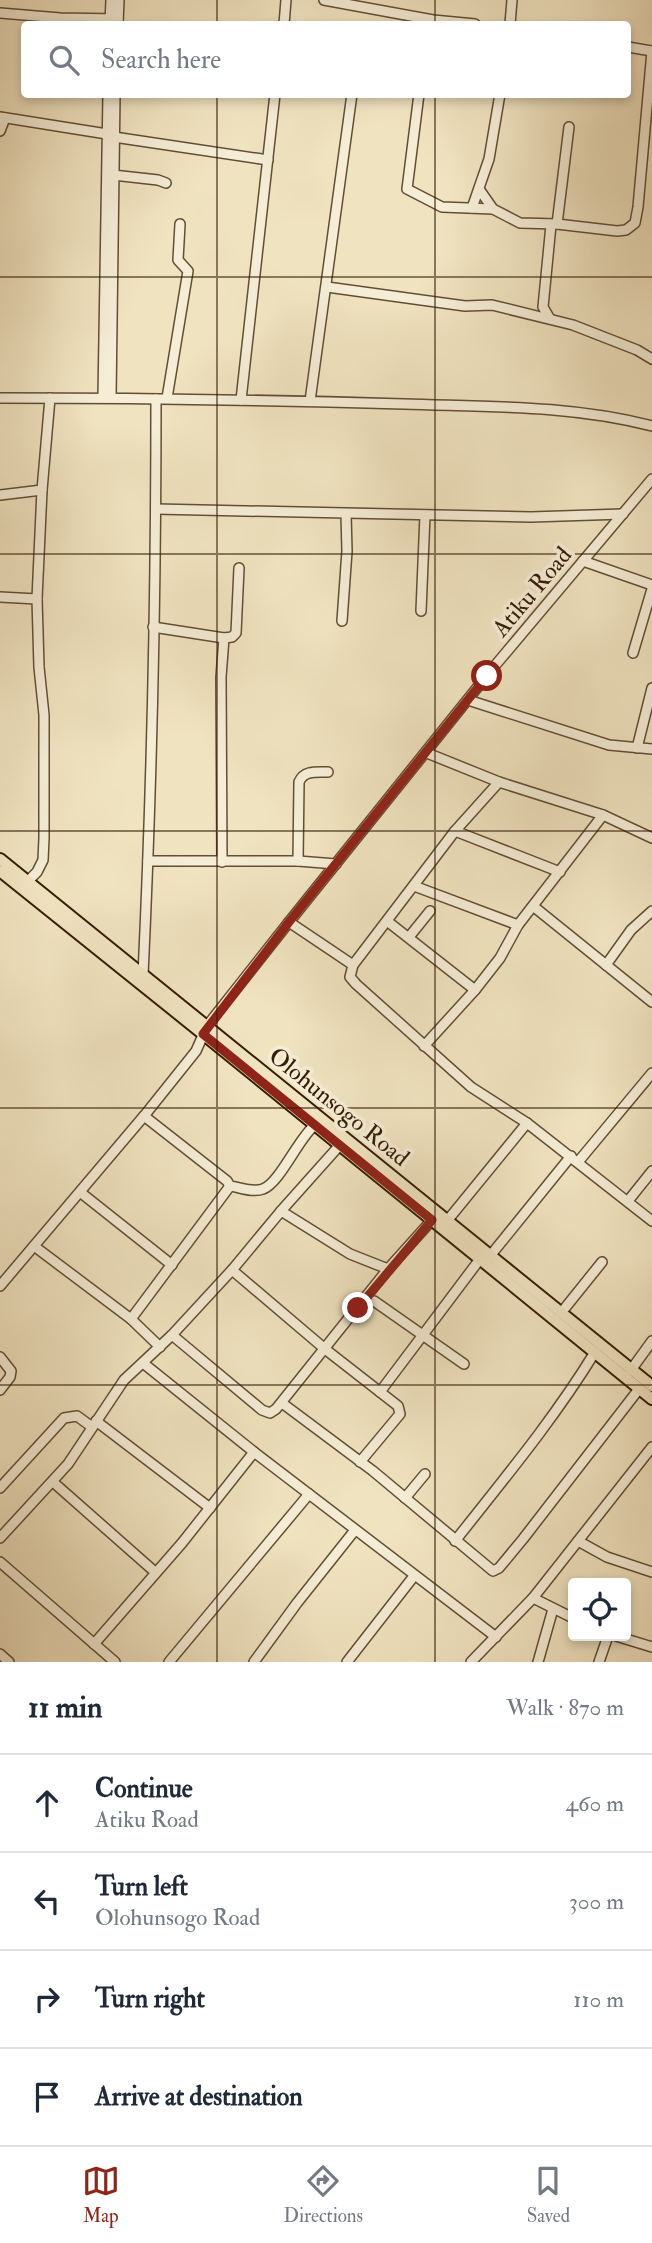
<!DOCTYPE html>
<meta charset="utf-8">
<style>
:root{--surface:#fff;--page:#f6f6f7;--text:#1f2937;--muted:#747a83;--line:#e0e1e3;--accent:#8f2418}
body{margin:0;font-family:"IM FELL Double Pica",serif;background:var(--page);color:var(--text)}
.controls{position:absolute;right:21px;bottom:21px;display:grid;overflow:hidden;border-radius:7px;box-shadow:0 4px 10px #0003}
.controls button{width:63px;height:63px;display:grid;place-items:center;padding:0;border:0;border-bottom:2px solid var(--line);background:var(--surface);color:var(--text);font:35px sans-serif}
.stop{position:absolute;width:21px;height:21px;margin:-16px;border:5px solid #8f2418;border-radius:50%;background:#fff}
.stop.end{background:#8f2418;border-color:#fff;box-shadow:0 2px 7px #0008}
.list{margin:0;padding:0;list-style:none}
h2{display:flex;justify-content:space-between;align-items:center;height:91px;margin:0;padding:0 28px;font-size:30px}
h2 small{font-size:23px;font-weight:400;color:var(--muted)}
.list li{display:grid;grid-template-columns:46px 1fr auto;gap:21px;align-items:center;box-sizing:border-box;height:98px;padding:0 28px;border-top:2px solid var(--line)}
.list b{display:block;font-size:26px;white-space:nowrap}
.list p{margin:0;font-size:23px;white-space:nowrap;color:var(--muted)}
.list em{font-size:23px;font-style:normal;color:var(--muted)}
.icon{flex:none;width:38px;height:38px;fill:none;stroke:currentColor;stroke-width:2;stroke-linecap:round;stroke-linejoin:round}
.map{position:relative;flex:none;width:652px;height:1662px;overflow:hidden}
.search{position:absolute;background:var(--surface);box-shadow:0 4px 10px #0003;left:21px;right:21px;top:21px;height:77px;display:flex;align-items:center;gap:18px;box-sizing:border-box;padding:0 24px;border-radius:7px;color:var(--muted);font-size:26px}
.sheet{height:483px;background:var(--surface)}
nav{display:flex;justify-content:space-around;align-items:center;box-sizing:border-box;height:98px;border-top:2px solid var(--line);background:var(--surface);font-size:19px;color:var(--muted)}
nav a{display:grid;justify-items:center;gap:4px}
nav .on{color:var(--accent)}
.map>svg:first-child{display:block}
.lines{fill:none;stroke-linecap:round;stroke-linejoin:round}
.minor-casing{stroke:#634e34;stroke-width:12}
.major-casing{stroke:#341c05;stroke-width:14}
.minor{stroke:#f5edd6;stroke-width:9}
.major{stroke:#f0e3c0;stroke-width:10}
.route{stroke:#8f2418;stroke-width:9}
.grid{fill:none;stroke:#341c05;stroke-width:2;stroke-opacity:0.55}
.labels{text-anchor:middle;dominant-baseline:central;stroke-width:7;stroke-linejoin:round;paint-order:stroke}
.street-label{font-size:24px;fill:#341c05;stroke:#f5edd6}
</style>
<div class="map">
<svg width="652" height="1662" viewBox="0 0 652 1662">
<rect width="100%" height="100%" fill="#f0e3c0"/>
<filter id="stains"><feTurbulence type="fractalNoise" baseFrequency=".00286" numOctaves="4"/><feColorMatrix values="0 0 0 0 .2 0 0 0 0 .09 0 0 0 0 .02 0 0 0 .5 -.17"/></filter>
<radialGradient id="worn" r=".72"><stop offset=".6" stop-color="#630" stop-opacity="0"/><stop offset="1" stop-color="#630" stop-opacity=".3"/></radialGradient>
<g class="lines">
<g class="minor-casing">
<g id="minor">
<path d="M324 0 433 20 475 24"/>
<path d="M0 13 60 18 118 19"/>
<path d="M110 23 111 0"/>
<path d="M118 23 119 0"/>
<path d="M284 24 286 0"/>
<path d="M510 24 512 0"/>
<path d="M628 47 652 51"/>
<path d="M419 94 407 189 442 207 493 209"/>
<path d="M0 117 107 134"/>
<path d="M0 131 5 118"/>
<path d="M114 137 268 160"/>
<path d="M113 175 158 180 166 183"/>
<path d="M479 189 493 209 520 223 557 224 617 231 626 230 635 223 638 207 652 51"/>
<path d="M472 208 489 159 500 94"/>
<path d="M557 224 569 127"/>
<path d="M327 287 465 306 492 305 573 325 637 350 652 359"/>
<path d="M550 319 543 307 551 225"/>
<path d="M103 397 108 94"/>
<path d="M111 397 115 94"/>
<path d="M0 398C135 398 269 400 404 404 487 407 571 405 652 426"/>
<path d="M167 398 188 271 178 260 180 224"/>
<path d="M241 400 275 94"/>
<path d="M310 401 352 94"/>
<path d="M0 495 42 490"/>
<path d="M156 509 531 517 623 514"/>
<path d="M583 561 652 585"/>
<path d="M0 597 37 599"/>
<path d="M421 611 425 515"/>
<path d="M342 621 347 551 346 514"/>
<path d="M153 627 224 638"/>
<path d="M633 653 652 589"/>
<path d="M468 700 609 745 652 749"/>
<path d="M637 748 652 688"/>
<path d="M427 753 499 782 603 815 652 838"/>
<path d="M455 831 560 872"/>
<path d="M148 861H298L336 864"/>
<path d="M298 861 299 782C304 770 317 772 328 772"/>
<path d="M222 862 221 677 224 638 232 637 236 633 239 568"/>
<path d="M28 881 37 872 43 860 44 838V715L39 667 37 599 42 490 50 398"/>
<path d="M414 886 518 925"/>
<path d="M533 906 652 1002"/>
<path d="M387 921 475 990"/>
<path d="M289 922 353 965 350 977 356 984 471 1087 527 1123 652 1221"/>
<path d="M409 937 430 911"/>
<path d="M353 965 455 831 499 782"/>
<path d="M606 965 631 930 652 911"/>
<path d="M143 975C152 783 156 590 156 399"/>
<path d="M424 1046 475 990 500 958 518 925 603 815"/>
<path d="M144 1116 227 1181 230 1186C239 1187 253 1193 263 1189 280 1183 299 1137 315 1125"/>
<path d="M578 1162 652 1073"/>
<path d="M80 1192 172 1265"/>
<path d="M628 1201 652 1171"/>
<path d="M281 1211 350 1254 388 1269"/>
<path d="M447 1221 527 1123"/>
<path d="M34 1246 131 1319 160 1347"/>
<path d="M490 1256 571 1156"/>
<path d="M232 1270 325 1349 398 1406 400 1414 360 1462"/>
<path d="M0 1286 144 1116 196 1051 207 1026 289 922 493 668 652 479"/>
<path d="M374 1301 464 1364"/>
<path d="M561 1313 602 1262"/>
<path d="M131 1319 230 1186"/>
<path d="M172 1335 262 1410 270 1413 276 1409 388 1269 432 1220"/>
<path d="M0 1357 11 1371 10 1377 0 1390"/>
<path d="M143 1363 254 1452 496 1637"/>
<path d="M631 1370 652 1341"/>
<path d="M380 1392 480 1259"/>
<path d="M282 1403 373 1471 493 1571 499 1568 523 1539 639 1389"/>
<path d="M96 1421 210 1508"/>
<path d="M53 1482 155 1572"/>
<path d="M0 1488 64 1418 77 1416 92 1427"/>
<path d="M405 1498 425 1474"/>
<path d="M0 1538 68 1464 124 1380 172 1335 232 1270 281 1211 339 1146"/>
<path d="M455 1541C504 1479 554 1419 595 1352"/>
<path d="M578 1541 607 1557 652 1572"/>
<path d="M0 1562 115 1662"/>
<path d="M533 1598 573 1618"/>
<path d="M616 1636 652 1647"/>
<path d="M94 1644 182 1543 254 1452"/>
<path d="M0 1654 9 1662"/>
<path d="M169 1662 309 1494"/>
<path d="M254 1662 297 1603 355 1530"/>
<path d="M347 1662 414 1576"/>
<path d="M471 1662 533 1598 652 1447"/>
<path d="M538 1662 553 1609"/>
<path d="M599 1662 608 1636"/>
</g>
</g>
<g class="major-casing">
<g id="major">
<path d="M0 859 652 1386"/>
<path d="M0 871 203 1034 652 1399"/>
</g>
</g>
<use href="#minor" class="minor"/>
<use href="#major" class="major"/>
</g>
<g class="lines">
<path class="route" d="M358 1308 432 1220 203 1034 289 922 487 676"/>
</g>
<path class="grid" d="M217 0V24M435 0V24M217 94V1662M435 94V1662M0 277H652M0 554H652M0 831H652M0 1108H652M0 1385H652"/>
<g class="labels">
<g class="street-label">
<text transform="translate(532 592) rotate(-50)">Atiku Road</text>
<text transform="translate(339 1107) rotate(39)">Olohunsogo Road</text>
</g>
</g>
<rect width="100%" height="100%" filter="url(#stains)"/>
<rect width="100%" height="100%" fill="url(#worn)"/>
</svg>
<div class="controls">
<button><svg class="icon" aria-label="locate" viewBox="0 0 24 24"><circle cx="12" cy="12" r="6"/><path d="M12 2v4M12 18v4M2 12h4M18 12h4"/></svg></button>
</div>
<div class="stop" style="left:487px;top:676px"></div>
<div class="stop end" style="left:358px;top:1308px"></div>
<div class="search"><svg class="icon" aria-label="search" viewBox="0 0 24 24"><circle cx="10" cy="10" r="6"/><path d="M15 15l6 6"/></svg>Search here</div>
</div>
<section class="sheet">
<h2>11 min<small>Walk · 870 m</small></h2>
<ul class="list">
<li><svg class="icon" aria-label="ahead" viewBox="0 0 24 24"><path d="M12 20V5M6 11l6-6 6 6"/></svg><div><b>Continue</b><p>Atiku Road</p></div><em>460 m</em></li>
<li><svg class="icon" aria-label="left" viewBox="0 0 24 24"><path d="M17 20v-9H6M10 6l-5 5 5 5"/></svg><div><b>Turn left</b><p>Olohunsogo Road</p></div><em>300 m</em></li>
<li><svg class="icon" aria-label="right" viewBox="0 0 24 24"><path d="M7 20v-9h11M14 6l5 5-5 5"/></svg><div><b>Turn right</b></div><em>110 m</em></li>
<li><svg class="icon" aria-label="arrive" viewBox="0 0 24 24"><path d="M6 21V4h12l-3 4 3 4H6"/></svg><div><b>Arrive at destination</b></div></li>
</ul>
</section>
<nav>
<a class="on"><svg class="icon" aria-label="map" viewBox="0 0 24 24"><path d="M3 6l6-2 6 2 6-2v14l-6 2-6-2-6 2zM9 4v14M15 6v14"/></svg>Map</a>
<a><svg class="icon" aria-label="directions" viewBox="0 0 24 24"><path d="M12 3l9 9-9 9-9-9zM9 14v-3h6M13 9l2 2-2 2"/></svg>Directions</a>
<a><svg class="icon" aria-label="saved" viewBox="0 0 24 24"><path d="M7 4h10v16l-5-4-5 4z"/></svg>Saved</a>
</nav>
